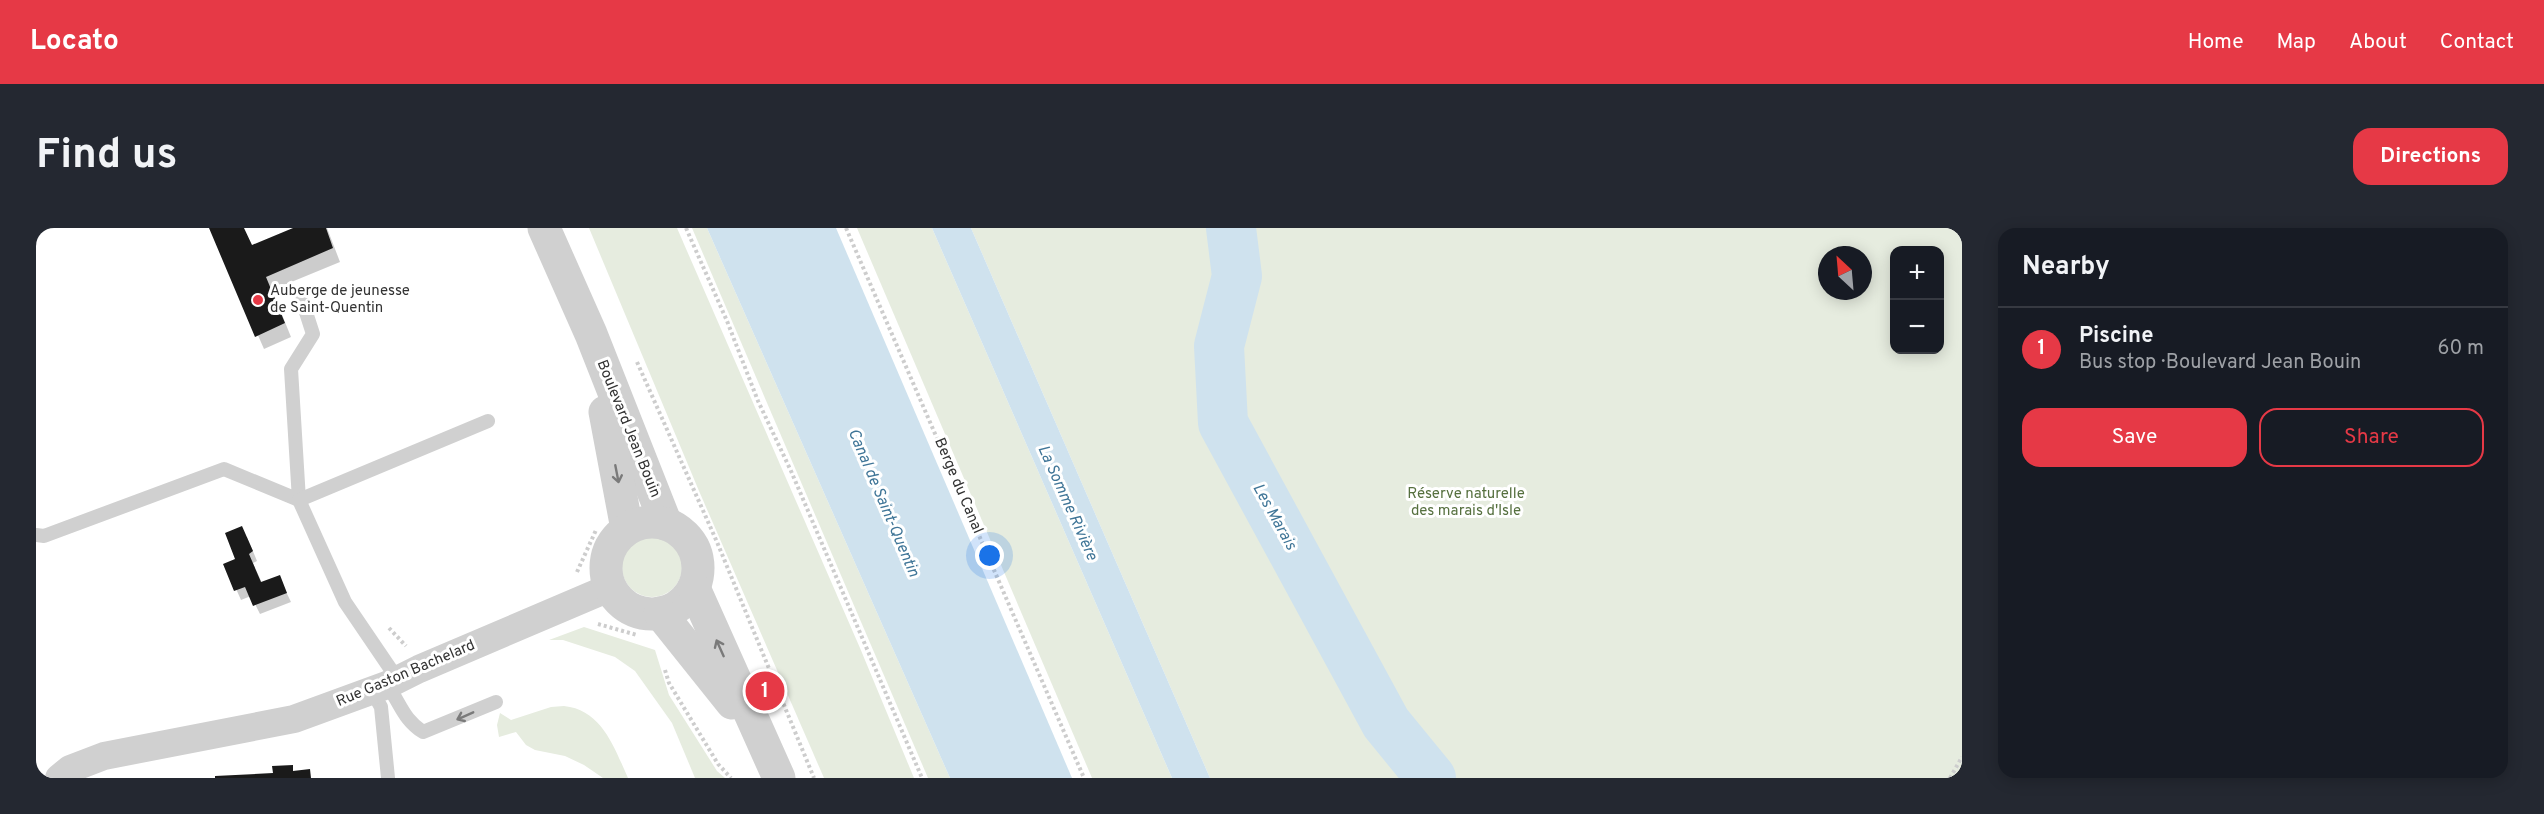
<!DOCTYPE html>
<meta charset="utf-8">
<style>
:root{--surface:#171b24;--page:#242831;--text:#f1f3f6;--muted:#9ea1a6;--line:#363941;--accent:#e63946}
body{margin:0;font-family:Overpass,sans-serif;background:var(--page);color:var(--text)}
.controls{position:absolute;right:18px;top:18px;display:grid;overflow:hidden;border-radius:12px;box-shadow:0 3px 15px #0003}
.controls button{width:54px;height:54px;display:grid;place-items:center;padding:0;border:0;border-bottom:2px solid var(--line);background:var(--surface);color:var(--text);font:30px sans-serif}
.compass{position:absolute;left:1782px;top:18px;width:54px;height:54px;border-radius:50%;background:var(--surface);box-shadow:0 3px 15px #0003;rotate:334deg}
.you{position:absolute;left:954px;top:328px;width:21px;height:21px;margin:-15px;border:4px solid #fff;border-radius:50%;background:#1a73e8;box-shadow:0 0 0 9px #1a73e833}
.badge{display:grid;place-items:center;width:39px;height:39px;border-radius:50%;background:var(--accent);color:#fff;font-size:20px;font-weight:700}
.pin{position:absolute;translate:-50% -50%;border:3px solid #fff;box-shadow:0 2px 6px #0006}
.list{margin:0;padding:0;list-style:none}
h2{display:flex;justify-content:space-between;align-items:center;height:78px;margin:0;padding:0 24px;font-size:26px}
h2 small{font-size:20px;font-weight:400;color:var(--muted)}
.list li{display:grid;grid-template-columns:39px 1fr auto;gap:18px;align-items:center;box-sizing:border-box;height:84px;padding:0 24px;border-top:2px solid var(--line)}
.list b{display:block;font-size:22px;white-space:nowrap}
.list p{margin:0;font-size:20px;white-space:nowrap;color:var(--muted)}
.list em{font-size:20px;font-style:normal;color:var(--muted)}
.actions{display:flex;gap:12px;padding:18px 24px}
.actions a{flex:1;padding:14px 0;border:2px solid var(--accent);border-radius:18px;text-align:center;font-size:21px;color:var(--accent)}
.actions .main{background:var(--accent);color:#fff}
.map{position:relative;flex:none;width:1926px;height:550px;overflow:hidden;border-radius:18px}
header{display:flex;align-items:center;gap:36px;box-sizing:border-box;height:84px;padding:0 30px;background:var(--accent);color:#fff}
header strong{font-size:28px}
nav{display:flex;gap:33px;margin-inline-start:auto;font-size:21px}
.intro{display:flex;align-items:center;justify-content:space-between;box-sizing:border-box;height:144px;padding:0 36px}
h1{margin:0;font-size:42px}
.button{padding:15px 27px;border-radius:18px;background:var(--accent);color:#fff;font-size:21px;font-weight:700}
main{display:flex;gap:36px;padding:0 36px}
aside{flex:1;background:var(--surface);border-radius:18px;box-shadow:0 3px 15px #0003}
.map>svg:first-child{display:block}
.green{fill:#e6ecdf;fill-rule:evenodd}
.water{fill:#cfe2ee}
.shadow{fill:#0003}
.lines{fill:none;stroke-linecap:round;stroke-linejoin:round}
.river{stroke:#cfe2ee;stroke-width:50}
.building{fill:#1a1a1a}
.path{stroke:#cdcdcd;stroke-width:4;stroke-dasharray:3 3;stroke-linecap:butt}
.service{stroke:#d0d0d0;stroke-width:14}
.minor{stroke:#d0d0d0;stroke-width:28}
.tertiary{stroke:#d0d0d0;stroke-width:33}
.oneway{stroke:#7a7a7a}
.poi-dot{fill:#e63946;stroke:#fff;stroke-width:2}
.labels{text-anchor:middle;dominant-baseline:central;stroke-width:6;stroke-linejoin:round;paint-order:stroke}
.poi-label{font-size:15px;fill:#333;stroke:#fff;text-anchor:start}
.street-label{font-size:15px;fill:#333;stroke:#fff}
.park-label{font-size:15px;fill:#56703f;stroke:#fff}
.water-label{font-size:16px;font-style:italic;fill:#3f7597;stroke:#fff}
</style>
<header>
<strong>Locato</strong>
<nav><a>Home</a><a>Map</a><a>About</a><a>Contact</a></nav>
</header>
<div class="intro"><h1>Find us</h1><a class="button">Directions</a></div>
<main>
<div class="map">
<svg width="1926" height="550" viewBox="0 0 1926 550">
<rect width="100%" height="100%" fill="#fff"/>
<g class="green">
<path d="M553 0H641L824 420 878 550H788L663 263Z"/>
<path d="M656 0H671L914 550H892Z"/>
<path d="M821 0H896L1136 550H1056Z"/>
<path d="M935 0H1926V550H1174ZM1858 22H1904V122H1858ZM1791 27H1827V63H1791Z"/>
<circle cx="616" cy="339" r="30"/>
<path d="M548 399 619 422 633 467 681 543 689 550H659L636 495 599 443 579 429 527 412H513Z"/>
<path d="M528 478C566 482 578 519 592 550H567L548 537 529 528 499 522 490 517 480 504 463 509 461 497 464 485 475 492 515 479Z"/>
</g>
<g class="water">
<path d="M671 0H800L1036 550H914Z"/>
<path d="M896 0H935L1174 550H1136Z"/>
</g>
<g class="shadow">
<path d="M175 0H207L216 18 261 0H291L304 34 236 62 255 109 228 121Z"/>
<path d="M211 309 221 333 217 335 226 355 243 349 255 374 224 386 215 368 205 372 189 336 201 332Z"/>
</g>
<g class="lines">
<path class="river" d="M1195 0 1201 48 1183 118 1187 195 1350 495 1395 550"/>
</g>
<g class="building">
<path d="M173 0H208L216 17 257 0H290L297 20 230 49 249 95 219 109Z"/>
<path d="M206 298 217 323 213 326 225 354 244 347 251 365 217 378 209 359 198 363 187 336 199 331 189 305Z"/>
<path d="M257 537V543L274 541 275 550H179V548L237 545 236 538Z"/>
</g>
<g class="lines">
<g class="path">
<path d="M650 0 691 93 722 173 755 243 886 550"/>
<path d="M810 0 1048 550"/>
<path d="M601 134 681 314 778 550"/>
<path d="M541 344 560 302"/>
<path d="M562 396 601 407"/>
<path d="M353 400 370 418"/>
<path d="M629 442 633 455 682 536 695 550"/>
<path d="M1914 550 1926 529"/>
</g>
<g class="service">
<path d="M0 307 8 308 188 241 263 272 255 141 277 106 266 72"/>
<path d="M362 452 309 374 263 272 452 193"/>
<path d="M351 457C365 476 367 491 387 504L460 474"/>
<path d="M336 463 345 479 352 550"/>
</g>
<path class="minor" d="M23 550 34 541 68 528 258 491 351 457 383 441 573 360"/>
<g class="tertiary">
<path d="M508 0 555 106 630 296"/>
<path d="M569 184 591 301"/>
<circle cx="616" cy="340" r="46"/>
<path d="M658 360 743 550"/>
<path d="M624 385 696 475"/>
</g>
</g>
<defs><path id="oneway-shaft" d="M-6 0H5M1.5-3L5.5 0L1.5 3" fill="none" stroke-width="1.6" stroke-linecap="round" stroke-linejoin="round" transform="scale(1.5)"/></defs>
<g class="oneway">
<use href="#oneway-shaft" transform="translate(581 246) rotate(79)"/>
<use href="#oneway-shaft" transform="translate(684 420) rotate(-114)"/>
<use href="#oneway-shaft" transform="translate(429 488) rotate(156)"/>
</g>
<circle class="poi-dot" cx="222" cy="72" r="6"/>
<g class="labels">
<g class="poi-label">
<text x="234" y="63">Auberge de jeunesse<tspan x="234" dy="17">de Saint-Quentin</tspan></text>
</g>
<g class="street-label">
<text transform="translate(592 201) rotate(68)">Boulevard Jean Bouin</text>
<text transform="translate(922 258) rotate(67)">Berge du Canal</text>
<text transform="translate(370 446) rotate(-23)">Rue Gaston Bachelard</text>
</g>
<g class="park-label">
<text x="1430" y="266">Réserve naturelle<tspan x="1430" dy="17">des marais d'Isle</tspan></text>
</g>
<g class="water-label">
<text transform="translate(847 275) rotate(67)">Canal de Saint-Quentin</text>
<text transform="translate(1031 275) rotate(66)">La Somme Rivière</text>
<text transform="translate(1238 289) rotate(61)">Les Marais</text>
</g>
</g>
</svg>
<div class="controls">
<button>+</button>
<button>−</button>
</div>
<svg class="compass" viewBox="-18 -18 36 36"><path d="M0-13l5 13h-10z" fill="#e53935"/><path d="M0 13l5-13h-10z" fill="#9ea1a6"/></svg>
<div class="you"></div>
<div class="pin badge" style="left:729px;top:463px">1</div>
</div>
<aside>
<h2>Nearby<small></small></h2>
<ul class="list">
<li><span class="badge">1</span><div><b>Piscine</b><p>Bus stop · Boulevard Jean Bouin</p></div><em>60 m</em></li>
</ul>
<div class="actions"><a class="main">Save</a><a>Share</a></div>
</aside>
</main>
